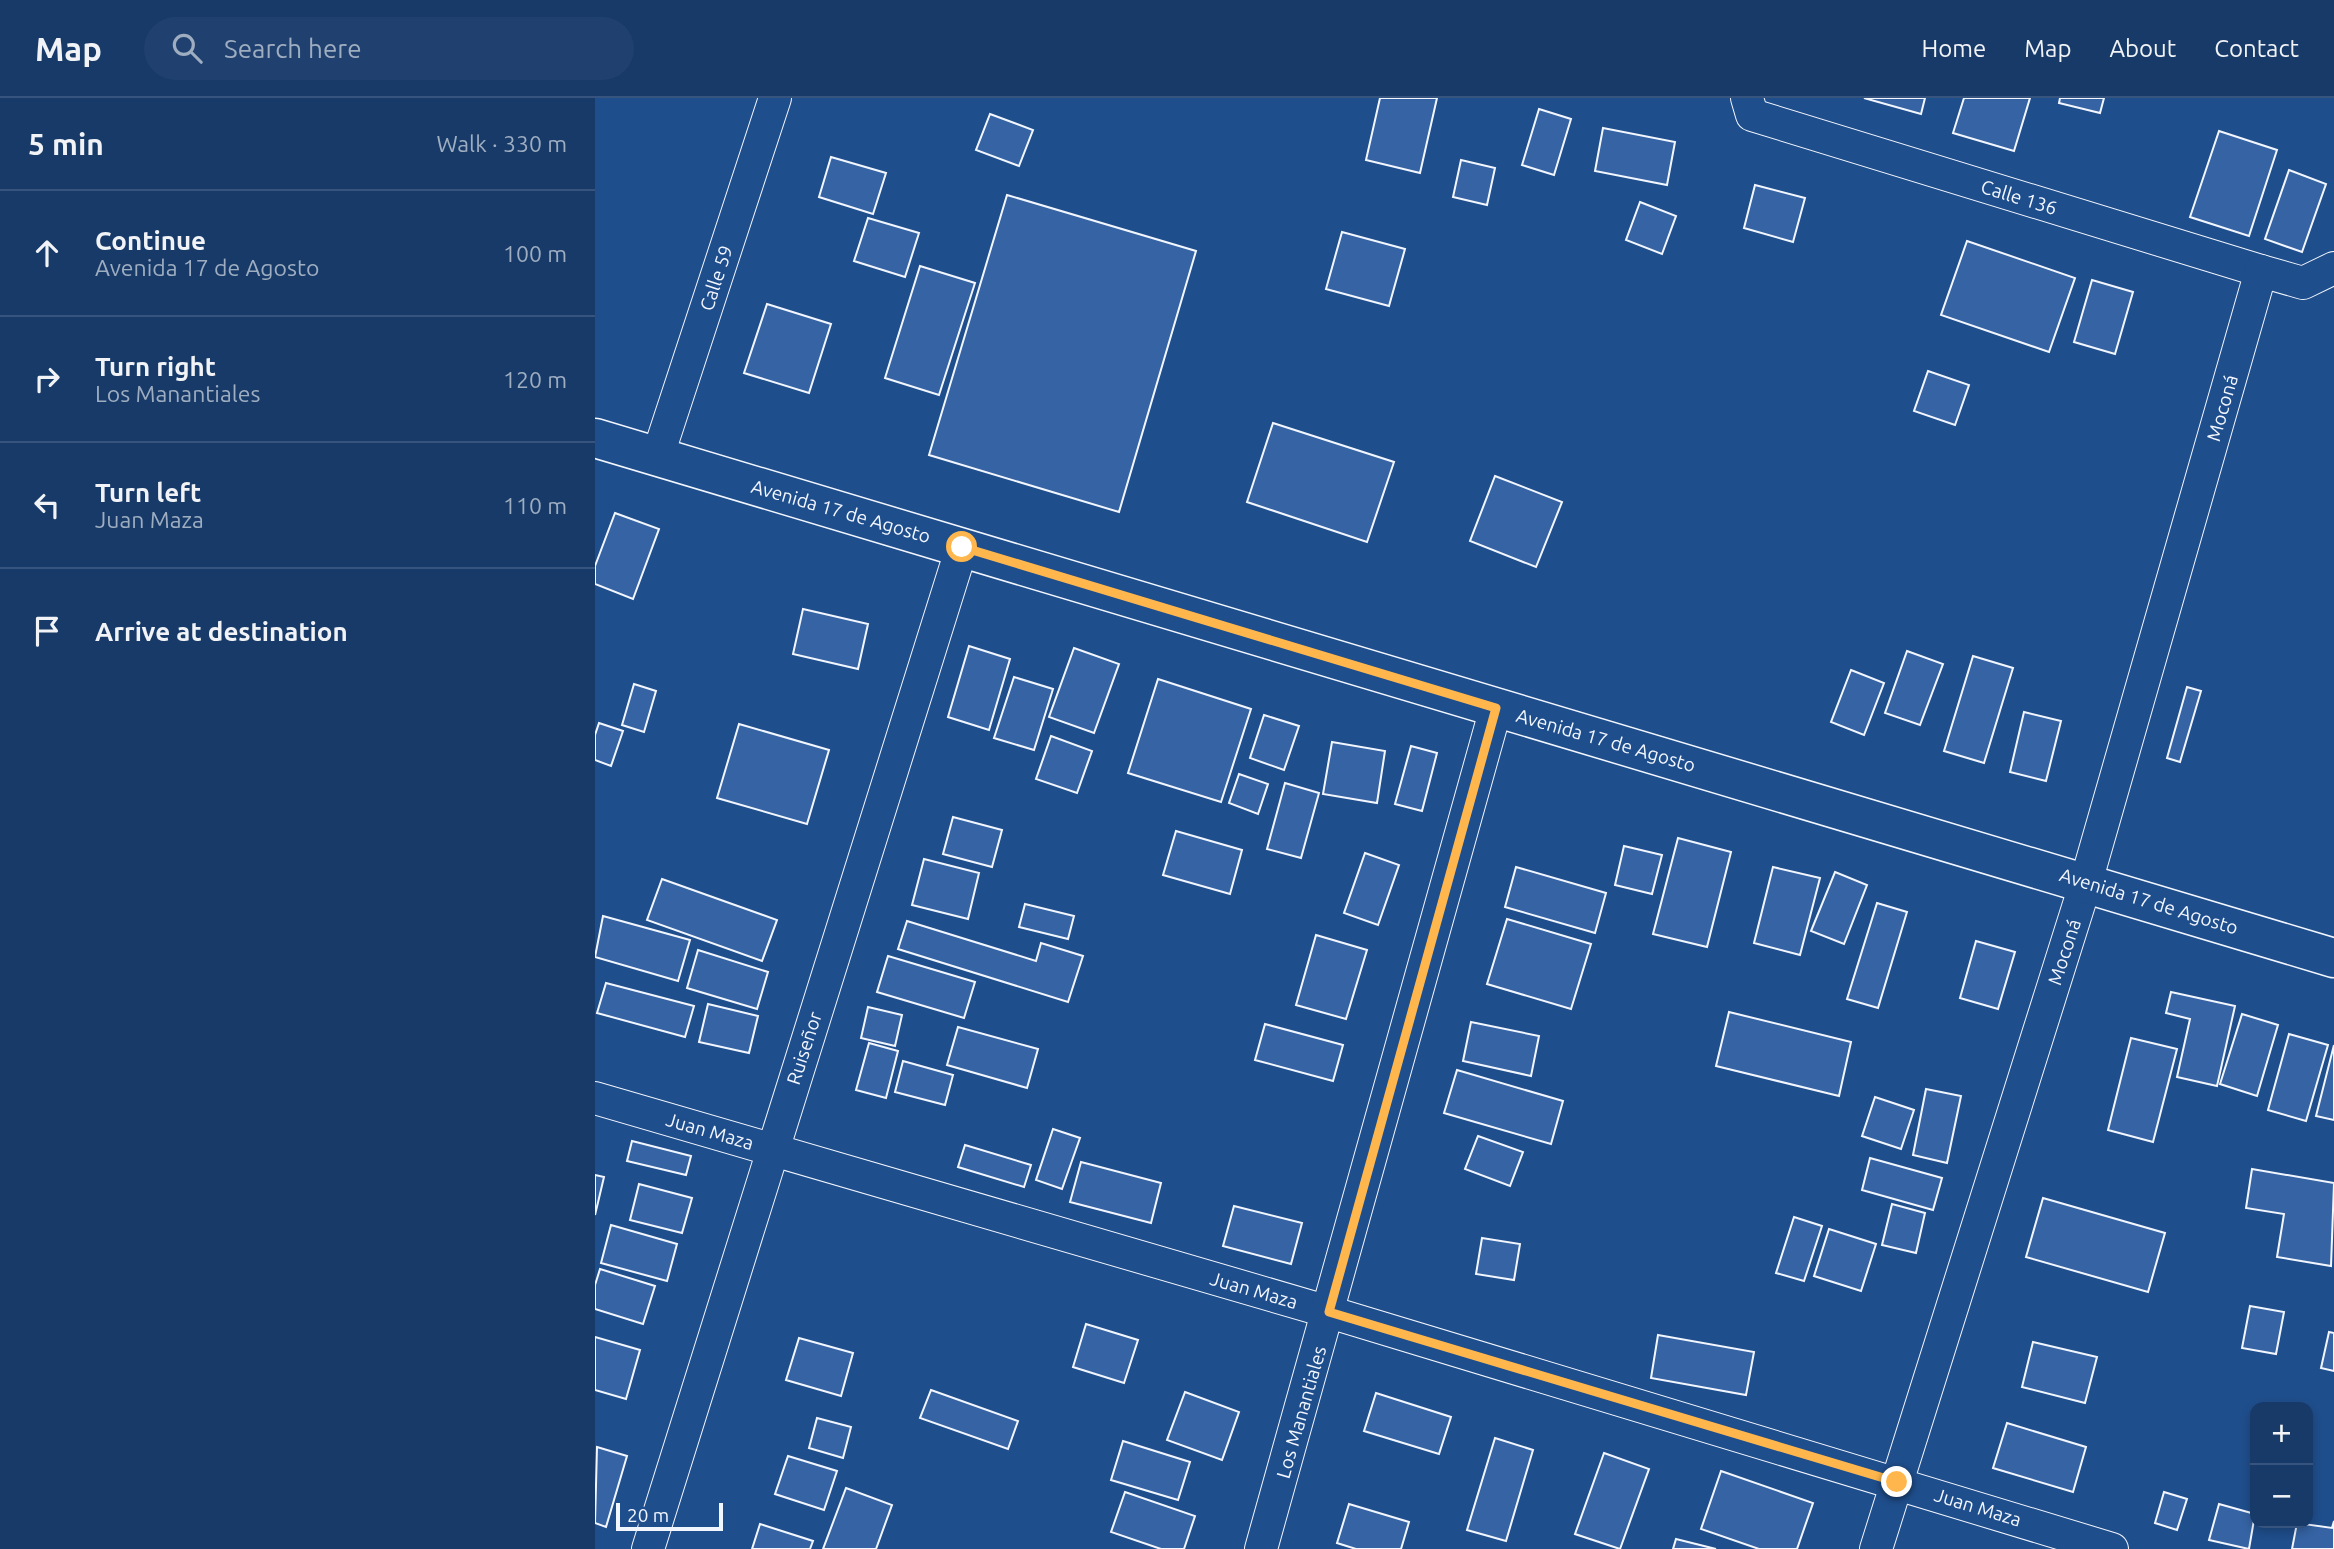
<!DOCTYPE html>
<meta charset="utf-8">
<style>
:root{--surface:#173a69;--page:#20416f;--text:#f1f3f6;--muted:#9eadc0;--line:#36547d}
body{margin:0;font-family:Ubuntu,sans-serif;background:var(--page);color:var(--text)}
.controls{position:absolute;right:21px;bottom:21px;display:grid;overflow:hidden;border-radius:14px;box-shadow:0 4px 10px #0003}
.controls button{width:63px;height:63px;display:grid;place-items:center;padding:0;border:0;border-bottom:2px solid var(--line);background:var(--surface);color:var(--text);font:35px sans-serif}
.scale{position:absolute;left:21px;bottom:18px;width:107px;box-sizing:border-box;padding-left:7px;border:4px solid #f2f6ff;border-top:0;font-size:19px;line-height:24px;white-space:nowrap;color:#f2f6ff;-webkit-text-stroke:5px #1f4e8c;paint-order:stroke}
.stop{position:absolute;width:21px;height:21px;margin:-16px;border:5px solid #ffb74d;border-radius:50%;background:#fff}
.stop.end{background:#ffb74d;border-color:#fff;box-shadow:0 2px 7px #0008}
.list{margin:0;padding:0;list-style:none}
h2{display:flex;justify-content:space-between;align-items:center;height:91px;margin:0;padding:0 28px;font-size:30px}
h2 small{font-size:23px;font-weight:400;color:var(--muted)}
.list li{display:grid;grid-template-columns:46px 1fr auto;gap:21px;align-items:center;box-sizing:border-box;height:126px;padding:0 28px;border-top:2px solid var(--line)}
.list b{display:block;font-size:26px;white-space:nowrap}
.list p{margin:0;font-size:23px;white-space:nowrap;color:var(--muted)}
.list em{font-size:23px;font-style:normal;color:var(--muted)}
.icon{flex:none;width:38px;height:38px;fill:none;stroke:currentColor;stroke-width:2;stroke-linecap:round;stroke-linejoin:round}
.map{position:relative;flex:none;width:1739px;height:1451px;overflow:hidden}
header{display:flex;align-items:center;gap:42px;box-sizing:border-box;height:98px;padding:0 35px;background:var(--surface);border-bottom:2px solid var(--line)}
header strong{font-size:33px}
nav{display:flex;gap:38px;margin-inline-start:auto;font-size:24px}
.search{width:490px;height:63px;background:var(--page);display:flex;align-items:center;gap:18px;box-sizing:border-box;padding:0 24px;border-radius:38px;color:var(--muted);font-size:26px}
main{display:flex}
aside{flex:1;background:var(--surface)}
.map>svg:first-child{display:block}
.building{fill:#3563a3;stroke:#f2f6ff;stroke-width:2}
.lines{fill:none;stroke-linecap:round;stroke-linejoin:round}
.street-casing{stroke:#f2f6ff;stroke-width:34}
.secondary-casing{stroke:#f2f6ff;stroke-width:41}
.street{stroke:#1f4e8c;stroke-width:32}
.secondary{stroke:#1f4e8c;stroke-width:38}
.route{stroke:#ffb74d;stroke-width:9}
.labels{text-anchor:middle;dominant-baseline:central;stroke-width:5;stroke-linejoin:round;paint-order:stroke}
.street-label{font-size:19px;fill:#f2f6ff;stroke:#1f4e8c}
</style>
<header>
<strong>Map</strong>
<div class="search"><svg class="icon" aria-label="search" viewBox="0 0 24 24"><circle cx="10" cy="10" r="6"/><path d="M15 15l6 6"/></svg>Search here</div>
<nav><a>Home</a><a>Map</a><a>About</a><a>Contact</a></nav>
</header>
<main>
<aside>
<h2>5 min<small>Walk · 330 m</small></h2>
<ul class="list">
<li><svg class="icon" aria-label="ahead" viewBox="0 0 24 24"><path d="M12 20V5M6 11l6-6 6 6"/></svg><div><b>Continue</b><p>Avenida 17 de Agosto</p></div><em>100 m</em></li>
<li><svg class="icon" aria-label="right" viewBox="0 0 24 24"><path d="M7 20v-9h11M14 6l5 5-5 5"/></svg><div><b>Turn right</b><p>Los Manantiales</p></div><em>120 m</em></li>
<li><svg class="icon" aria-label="left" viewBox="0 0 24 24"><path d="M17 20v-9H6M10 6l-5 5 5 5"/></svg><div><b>Turn left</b><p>Juan Maza</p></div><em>110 m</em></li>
<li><svg class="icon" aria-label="arrive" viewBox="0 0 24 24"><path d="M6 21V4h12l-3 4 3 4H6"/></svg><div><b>Arrive at destination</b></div></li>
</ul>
</aside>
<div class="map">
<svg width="1739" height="1451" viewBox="0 0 1739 1451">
<rect width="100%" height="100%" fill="#1f4e8c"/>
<g class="building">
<path d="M785 0H842L825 75 771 62Z"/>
<path d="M1269 0H1330L1326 16Z"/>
<path d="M1369 0H1435L1419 53 1358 35Z"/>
<path d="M1465 0H1509L1505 15 1464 5Z"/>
<path d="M944 11 976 21 959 77 927 67Z"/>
<path d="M395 16 438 32 424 68 381 52Z"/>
<path d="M1008 30 1080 44 1072 87 1000 73Z"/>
<path d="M1624 33 1682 52 1654 138 1595 119Z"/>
<path d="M236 59 291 75 278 116 224 99Z"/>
<path d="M866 62 900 70 892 107 858 99Z"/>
<path d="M1694 72 1731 86 1707 154 1670 141Z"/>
<path d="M1160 87 1210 100 1198 144 1149 130Z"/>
<path d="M412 97 601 153 524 414 334 357Z"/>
<path d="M1045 104 1081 118 1067 156 1031 142Z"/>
<path d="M273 120 324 135 310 179 259 163Z"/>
<path d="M747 134 810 151 794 208 731 191Z"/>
<path d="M1372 143 1480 180 1454 254 1346 217Z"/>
<path d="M325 168 380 185 344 297 290 280Z"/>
<path d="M1497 182 1538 194 1520 256 1479 244Z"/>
<path d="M172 206 236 226 214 295 149 275Z"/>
<path d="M1333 273 1374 287 1360 327 1319 313Z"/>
<path d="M678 325 799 364 772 444 652 404Z"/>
<path d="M900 378 967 404 941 469 875 443Z"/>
<path d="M20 415 64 431 38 501 0 486V468Z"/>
<path d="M208 511 273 526 263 571 198 556Z"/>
<path d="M374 548 415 561 394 632 353 619Z"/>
<path d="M479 550 524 566 499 635 454 619Z"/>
<path d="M1312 553 1348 566 1325 627 1290 615Z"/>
<path d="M1378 558 1418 570 1389 665 1349 653Z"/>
<path d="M1256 572 1289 585 1269 637 1236 624Z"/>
<path d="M419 579 458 591 439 652 399 640Z"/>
<path d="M563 581 656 611 626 704 533 675Z"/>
<path d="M39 586 61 593 49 634 27 627Z"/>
<path d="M1592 589 1606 593 1585 664 1572 660Z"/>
<path d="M1429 614 1466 623 1451 683 1415 674Z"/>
<path d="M669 617 704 628 689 672 655 660Z"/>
<path d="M4 625 28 633 16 668 0 662V637Z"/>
<path d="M144 626 234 652 212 726 122 700Z"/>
<path d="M456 638 497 653 482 695 441 681Z"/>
<path d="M737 644 790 653 782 705 728 696Z"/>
<path d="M816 648 842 655 827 713 800 706Z"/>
<path d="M644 676 673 686 663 716 634 705Z"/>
<path d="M690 685 724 695 706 760 672 751Z"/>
<path d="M358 719 407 732 397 769 348 756Z"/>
<path d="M581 733 647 752 635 796 568 777Z"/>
<path d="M1083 740 1136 754 1112 849 1058 836Z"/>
<path d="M1029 748 1067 757 1057 796 1020 787Z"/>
<path d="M770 755 804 767 783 827 749 815Z"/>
<path d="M329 761 384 775 373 821 317 807Z"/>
<path d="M921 769 1011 795 1000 835 910 809Z"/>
<path d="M1178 769 1225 780 1205 857 1159 845Z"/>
<path d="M1240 774 1272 787 1249 846 1216 833Z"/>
<path d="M67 781 182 822 167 863 52 822Z"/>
<path d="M1282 805 1312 814 1283 910 1252 901Z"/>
<path d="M430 806 479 818 473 841 424 829Z"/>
<path d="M8 818 95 842 83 883 0 859Z"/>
<path d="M912 821 996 846 976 911 892 886Z"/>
<path d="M312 823 441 863 446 845 488 858 473 904 303 851Z"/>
<path d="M721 837 772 852 751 921 701 907Z"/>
<path d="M1381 843 1420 854 1403 911 1365 900Z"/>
<path d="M103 852 173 874 162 911 92 890Z"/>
<path d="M293 858 380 884 369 920 282 894Z"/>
<path d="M11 885 99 908 90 939 2 915Z"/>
<path d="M1576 894 1640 908 1622 988 1582 979 1595 921 1571 915Z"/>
<path d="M113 906 163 918 154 955 104 944Z"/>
<path d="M273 909 307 917 300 948 266 940Z"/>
<path d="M1134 914 1256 944 1244 998 1121 968Z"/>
<path d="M1647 916 1683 927 1662 998 1625 986Z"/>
<path d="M876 924 944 938 936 978 868 963Z"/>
<path d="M670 926 748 947 738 983 660 962Z"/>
<path d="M363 929 443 951 432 990 352 967Z"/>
<path d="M1694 936 1733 947 1711 1023 1673 1012Z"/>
<path d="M1536 940 1582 951 1558 1044 1513 1032Z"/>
<path d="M274 945 303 953 291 1000 261 992Z"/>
<path d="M1739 947V1022L1721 1018Z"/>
<path d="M308 963 358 977 350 1007 300 994Z"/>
<path d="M862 972 968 1003 956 1046 849 1015Z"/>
<path d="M1331 991 1366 998 1352 1065 1318 1057Z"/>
<path d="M1280 999 1319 1012 1306 1051 1267 1038Z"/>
<path d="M458 1031 485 1040 467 1091 441 1082Z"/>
<path d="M883 1038 928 1054 915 1088 870 1071Z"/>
<path d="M37 1043 96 1058 91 1077 32 1063Z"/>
<path d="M370 1047 436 1067 429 1089 363 1069Z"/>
<path d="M1275 1060 1347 1080 1338 1112 1267 1092Z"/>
<path d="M486 1064 566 1085 556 1125 475 1104Z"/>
<path d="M1657 1071 1739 1085 1736 1168 1682 1159 1689 1116 1651 1110Z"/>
<path d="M0 1077 9 1079 0 1117Z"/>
<path d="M44 1086 97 1100 87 1135 35 1122Z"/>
<path d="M1448 1100 1570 1135 1553 1194 1431 1159Z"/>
<path d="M1297 1106 1330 1115 1321 1155 1287 1147Z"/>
<path d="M639 1108 707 1125 696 1166 628 1148Z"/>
<path d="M1199 1119 1227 1128 1209 1183 1181 1175Z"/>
<path d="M16 1127 82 1146 72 1183 6 1165Z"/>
<path d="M1234 1131 1281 1146 1266 1193 1219 1178Z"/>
<path d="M887 1140 925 1146 919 1182 881 1176Z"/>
<path d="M5 1171 60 1188 48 1226 0 1211V1187Z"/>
<path d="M1655 1208 1689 1214 1681 1256 1647 1250Z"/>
<path d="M491 1226 543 1242 529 1285 478 1269Z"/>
<path d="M1734 1234 1739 1235V1273L1726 1270Z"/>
<path d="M1063 1237 1159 1254 1151 1297 1056 1280Z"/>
<path d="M0 1239 45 1252 31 1301 0 1292Z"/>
<path d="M204 1240 258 1255 246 1298 191 1282Z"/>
<path d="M1438 1244 1502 1259 1490 1305 1427 1289Z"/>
<path d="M336 1292 423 1323 413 1351 325 1320Z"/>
<path d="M590 1294 644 1314 627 1362 572 1342Z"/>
<path d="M781 1295 856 1319 844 1356 769 1333Z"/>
<path d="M222 1320 256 1329 248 1360 214 1350Z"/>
<path d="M1412 1325 1491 1349 1478 1394 1398 1370Z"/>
<path d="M900 1340 938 1352 911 1443 872 1432Z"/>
<path d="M528 1343 595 1364 583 1402 516 1382Z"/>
<path d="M2 1349 32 1358 11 1429 0 1425Z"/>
<path d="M1009 1355 1054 1371 1025 1451 980 1436Z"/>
<path d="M193 1358 242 1373 229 1412 180 1396Z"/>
<path d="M1126 1373 1218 1405 1202 1451H1164L1106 1431Z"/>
<path d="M251 1390 297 1407 281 1451H228Z"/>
<path d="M530 1394 600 1418 589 1451H566L516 1434Z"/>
<path d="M1569 1394 1592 1401 1582 1432 1560 1425Z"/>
<path d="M754 1406 814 1424 806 1451H761L742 1445Z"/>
<path d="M1624 1406 1660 1416 1654 1451 1614 1442Z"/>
<path d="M1739 1423V1451H1697L1702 1425 1737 1430Z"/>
<path d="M165 1426 218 1443 215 1451H157Z"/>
<path d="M1081 1441 1121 1451H1078Z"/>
</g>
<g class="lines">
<g class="street-casing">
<g id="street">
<path d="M1152 0 1157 17 1666 173 1708 185 1739 170"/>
<path d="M62 360 180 0"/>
<path d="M0 1000 734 1214 1517 1451"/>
<path d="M53 1451 367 449"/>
<path d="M666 1451 901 610"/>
<path d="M1281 1451 1491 784 1666 173"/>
</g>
</g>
<g class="secondary-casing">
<path id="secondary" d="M0 340 1739 860"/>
</g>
<use href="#street" class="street"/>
<use href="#secondary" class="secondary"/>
</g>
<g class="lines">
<path class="route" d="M367 449 901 610 734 1214 1302 1384"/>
</g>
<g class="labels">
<g class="street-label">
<text transform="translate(1424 99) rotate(17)">Calle 136</text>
<text transform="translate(121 180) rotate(-72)">Calle 59</text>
<text transform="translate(1627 310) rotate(-74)">Moconá</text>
<text transform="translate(246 413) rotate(16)">Avenida 17 de Agosto</text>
<text transform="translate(1011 642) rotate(16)">Avenida 17 de Agosto</text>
<text transform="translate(1554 803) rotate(17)">Avenida 17 de Agosto</text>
<text transform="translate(1469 854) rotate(-72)">Moconá</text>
<text transform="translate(209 950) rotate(-72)">Ruiseñor</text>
<text transform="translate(115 1033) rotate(16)">Juan Maza</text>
<text transform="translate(659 1192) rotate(16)">Juan Maza</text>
<text transform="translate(706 1314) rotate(-74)">Los Manantiales</text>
<text transform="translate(1383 1409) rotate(17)">Juan Maza</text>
</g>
</g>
</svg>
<div class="controls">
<button>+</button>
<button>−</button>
</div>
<div class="scale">20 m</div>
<div class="stop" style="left:367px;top:449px"></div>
<div class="stop end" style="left:1302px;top:1384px"></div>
</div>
</main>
